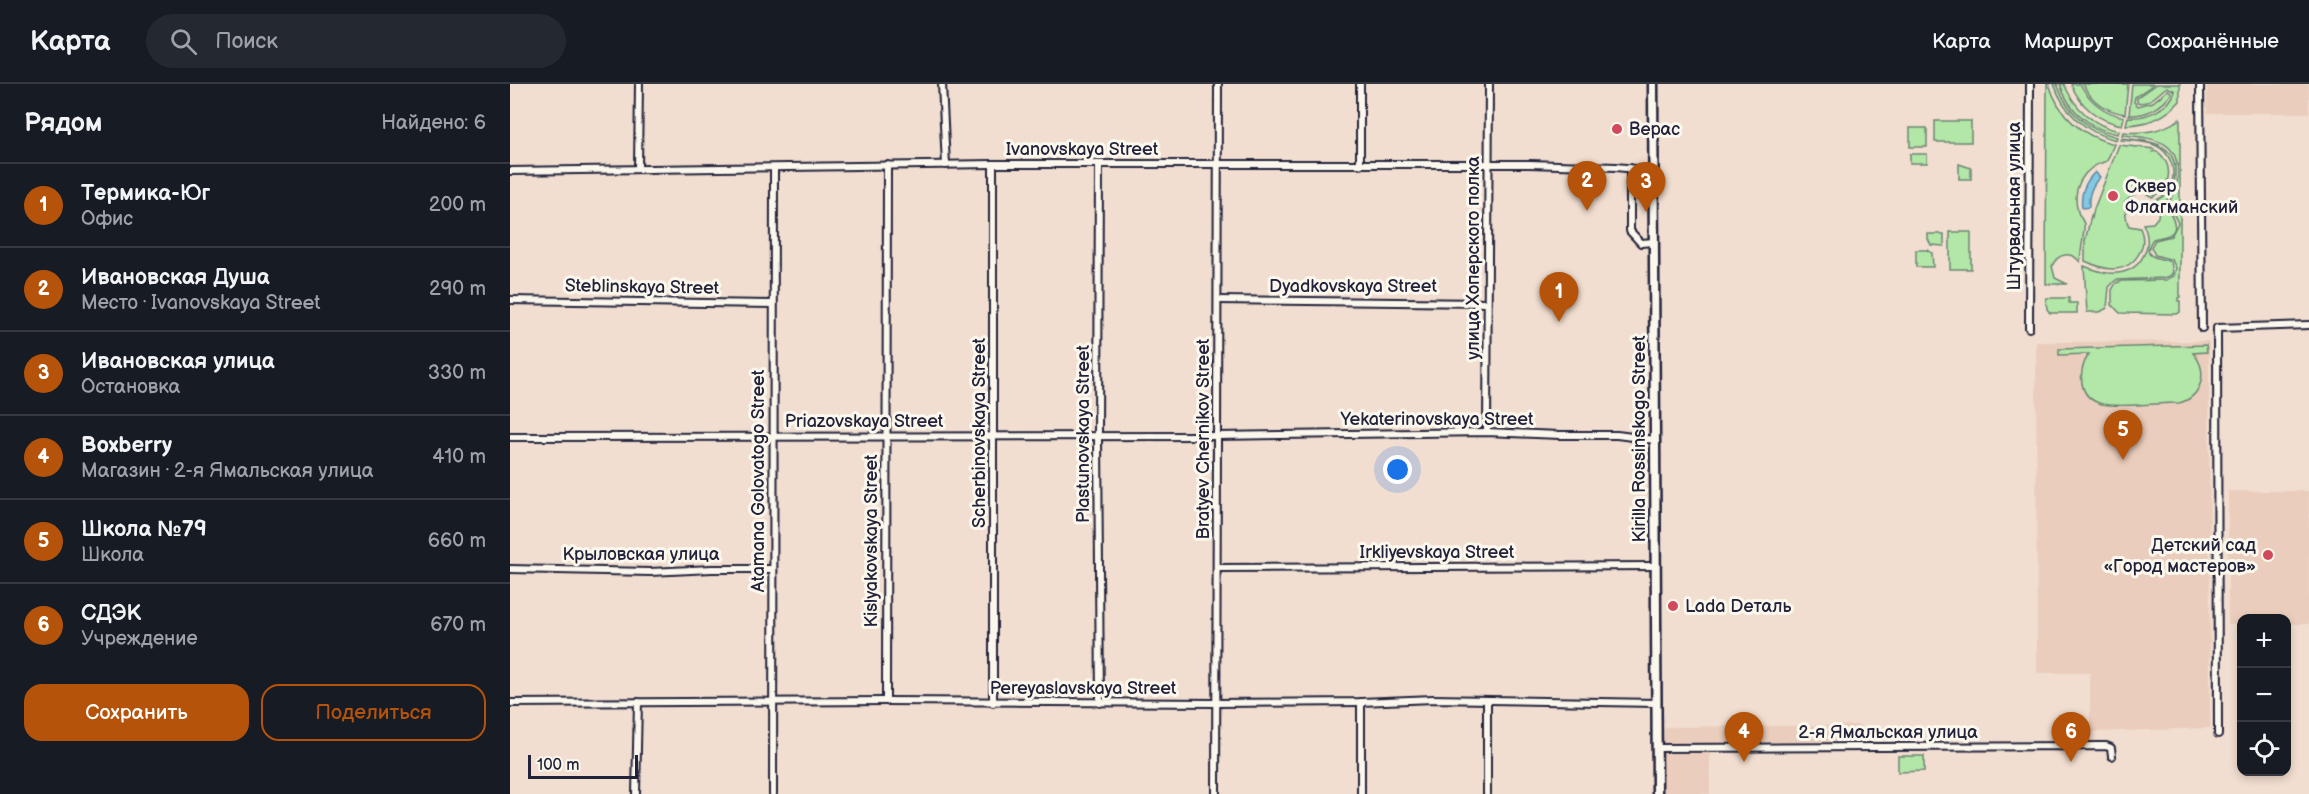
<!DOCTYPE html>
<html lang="ru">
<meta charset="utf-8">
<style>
:root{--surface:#171b24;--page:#242831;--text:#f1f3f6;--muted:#9ea1a6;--line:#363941;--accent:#b45309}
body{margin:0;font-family:"Balsamiq Sans",sans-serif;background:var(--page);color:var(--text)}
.controls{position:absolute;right:18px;bottom:18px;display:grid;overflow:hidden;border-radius:12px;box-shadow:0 3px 9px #0003}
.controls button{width:54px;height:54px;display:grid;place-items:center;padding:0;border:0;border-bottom:2px solid var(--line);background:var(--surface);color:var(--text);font:30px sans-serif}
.scale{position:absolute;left:18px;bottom:15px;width:110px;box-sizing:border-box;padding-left:6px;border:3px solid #22223b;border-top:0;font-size:16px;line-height:21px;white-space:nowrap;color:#22223b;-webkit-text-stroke:4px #fbf7ec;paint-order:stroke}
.you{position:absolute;left:888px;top:386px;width:21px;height:21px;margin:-15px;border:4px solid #fff;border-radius:50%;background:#1a73e8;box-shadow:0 0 0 9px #1a73e833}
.badge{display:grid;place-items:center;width:39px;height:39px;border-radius:50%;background:var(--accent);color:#fff;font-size:20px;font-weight:700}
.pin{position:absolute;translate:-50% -50px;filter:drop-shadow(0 2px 3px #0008)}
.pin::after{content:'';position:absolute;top:32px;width:21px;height:18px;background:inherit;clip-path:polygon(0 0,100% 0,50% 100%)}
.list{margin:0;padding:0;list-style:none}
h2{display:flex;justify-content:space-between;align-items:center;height:78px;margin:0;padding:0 24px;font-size:26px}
h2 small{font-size:20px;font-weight:400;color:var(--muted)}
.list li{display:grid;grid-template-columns:39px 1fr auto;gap:18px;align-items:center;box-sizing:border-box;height:84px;padding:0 24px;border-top:2px solid var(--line)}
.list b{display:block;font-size:22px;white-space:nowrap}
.list p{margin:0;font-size:20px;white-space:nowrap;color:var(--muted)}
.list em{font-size:20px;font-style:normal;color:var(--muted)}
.actions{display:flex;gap:12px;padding:18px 24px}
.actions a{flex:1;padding:14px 0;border:2px solid var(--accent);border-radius:18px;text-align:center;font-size:21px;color:var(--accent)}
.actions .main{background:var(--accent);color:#fff}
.icon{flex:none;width:33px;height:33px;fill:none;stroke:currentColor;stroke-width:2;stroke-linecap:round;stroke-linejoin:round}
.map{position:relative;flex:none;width:1799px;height:710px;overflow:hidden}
header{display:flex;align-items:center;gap:36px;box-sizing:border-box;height:84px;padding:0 30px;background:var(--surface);border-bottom:2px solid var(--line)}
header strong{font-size:28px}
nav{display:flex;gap:33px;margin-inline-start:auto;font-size:21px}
.search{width:420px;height:54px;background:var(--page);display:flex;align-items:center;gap:15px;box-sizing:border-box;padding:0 21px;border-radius:33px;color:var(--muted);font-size:22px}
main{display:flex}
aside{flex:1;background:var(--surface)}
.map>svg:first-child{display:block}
.built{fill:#eacdbc}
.green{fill:#b3e7a8;stroke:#6a8472;stroke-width:1.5}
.water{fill:#83c9e4;stroke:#5c86a0;stroke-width:1.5}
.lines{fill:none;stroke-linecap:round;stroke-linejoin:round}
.street-casing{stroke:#22223b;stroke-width:10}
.secondary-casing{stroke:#22223b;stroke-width:13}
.street{stroke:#fbf7ec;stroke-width:6}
.secondary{stroke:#fbf7ec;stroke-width:8}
.poi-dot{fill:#d1495b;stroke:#fbf7ec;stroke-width:2}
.labels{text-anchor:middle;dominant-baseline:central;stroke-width:6;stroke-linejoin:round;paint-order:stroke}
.poi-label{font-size:18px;fill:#22223b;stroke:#fbf7ec;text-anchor:start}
.street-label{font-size:18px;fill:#22223b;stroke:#fbf7ec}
</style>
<header>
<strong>Карта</strong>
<div class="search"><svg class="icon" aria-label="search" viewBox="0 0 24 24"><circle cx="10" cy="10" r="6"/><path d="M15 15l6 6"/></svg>Поиск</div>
<nav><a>Карта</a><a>Маршрут</a><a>Сохранённые</a></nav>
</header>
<main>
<aside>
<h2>Рядом<small>Найдено: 6</small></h2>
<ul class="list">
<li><span class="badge">1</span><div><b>Термика-Юг</b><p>Офис</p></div><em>200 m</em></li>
<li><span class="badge">2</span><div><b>Ивановская Душа</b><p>Место · Ivanovskaya Street</p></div><em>290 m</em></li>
<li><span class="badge">3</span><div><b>Ивановская улица</b><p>Остановка</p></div><em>330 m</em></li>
<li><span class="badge">4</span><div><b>Boxberry</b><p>Магазин · 2-я Ямальская улица</p></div><em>410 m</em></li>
<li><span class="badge">5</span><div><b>Школа №79</b><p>Школа</p></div><em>660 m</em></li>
<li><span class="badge">6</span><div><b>СДЭК</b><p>Учреждение</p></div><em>670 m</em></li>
</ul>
<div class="actions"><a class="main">Сохранить</a><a>Поделиться</a></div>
</aside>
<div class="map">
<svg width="1799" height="710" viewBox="0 0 1799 710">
<rect width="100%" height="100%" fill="#f1ded0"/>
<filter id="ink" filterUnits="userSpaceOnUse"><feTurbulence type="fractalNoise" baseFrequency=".0167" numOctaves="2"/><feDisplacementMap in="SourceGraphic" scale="12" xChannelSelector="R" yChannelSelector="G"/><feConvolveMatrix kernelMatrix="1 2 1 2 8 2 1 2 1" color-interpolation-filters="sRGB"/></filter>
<g filter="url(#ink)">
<g class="built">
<rect x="1697" y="0" width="102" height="29"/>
<path d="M1699 257 1700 644 1580 648V589H1527L1526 258Z"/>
<path d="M1718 407H1799V540H1777L1776 534H1732L1731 540H1718Z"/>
<path d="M1350 641V657L1200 659V710H1152V647L1155 643Z"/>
</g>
<g class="green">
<path d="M1537 0H1539C1549 32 1572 52 1604 60L1597 77C1574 83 1561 103 1568 128 1569 132 1573 136 1574 140 1575 147 1570 169 1570 178 1561 167 1548 169 1542 182L1545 194 1557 200H1536Z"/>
<path d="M1544 0H1547C1557 28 1578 46 1607 53L1606 56C1576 49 1554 29 1544 0Z"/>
<path d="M1550 0H1554C1565 25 1582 41 1609 47L1608 50C1581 46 1558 26 1550 0Z"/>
<path d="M1561 0H1570C1580 18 1594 29 1614 33L1612 41C1588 37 1570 22 1561 0Z"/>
<path d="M1573 0H1618L1615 30C1596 27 1581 17 1573 0Z"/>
<path d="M1622 0H1644L1625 13 1624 18 1628 22 1643 18 1658 6 1662 9C1653 23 1636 32 1619 31Z"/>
<path d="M1647 0H1670V17C1655 34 1638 40 1616 41L1618 33C1635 35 1661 24 1665 7L1657 3C1648 9 1639 22 1627 18V14Z"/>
<path d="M1670 35V213L1668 214V217H1670V228L1667 230 1610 229 1602 221V206L1606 199 1612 197 1656 196 1664 192 1666 184 1662 176 1645 171 1641 163 1645 156 1661 152 1668 139 1659 121C1660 113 1666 107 1667 99 1673 56 1645 54 1612 51L1613 48C1635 50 1652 47 1670 35Z"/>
<rect x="1425" y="37" width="36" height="21"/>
<rect x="1400" y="44" width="17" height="19"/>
<path d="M1611 54C1640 57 1672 58 1664 99 1663 106 1658 110 1657 116 1655 128 1676 145 1656 152 1652 154 1647 153 1643 155 1629 175 1649 173 1661 178L1663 188 1660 192 1654 194 1606 196 1599 203 1597 224 1590 228H1577L1574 182C1585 186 1595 190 1607 189 1632 187 1644 161 1633 140L1643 139 1648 133 1649 125 1643 117C1668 111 1670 74 1647 62 1637 57 1622 57 1610 56Z"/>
<path d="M1609 61 1644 65 1643 68 1647 67C1664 81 1662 103 1642 113L1634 108 1629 107 1615 118 1614 122C1617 128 1615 136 1619 142L1630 144C1639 163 1624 185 1603 185 1593 185 1584 181 1575 177V157L1581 132 1582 134 1584 125Z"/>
<rect x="1400" y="70" width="17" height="9"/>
<path d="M1449 80 1461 84V95H1449Z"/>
<rect x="1440" y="148" width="21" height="37"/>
<path d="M1418 150H1434V162L1421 161 1418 155Z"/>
<path d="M1406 166H1417L1422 169 1423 183H1406Z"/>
<path d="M1536 214H1559V219H1567V229H1540L1537 225Z"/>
<path d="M1696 261 1697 268 1683 269C1699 287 1692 313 1669 319 1650 319 1609 324 1592 320 1568 314 1567 288 1579 270L1549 271V265Z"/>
<path d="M1388 672H1414V687L1388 688Z"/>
</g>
<path class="water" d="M1585 88 1590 93C1582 101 1578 111 1579 123L1572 124C1570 110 1575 98 1585 88Z"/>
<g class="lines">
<g class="street-casing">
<g id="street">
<path d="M432 0 436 81"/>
<path d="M850 0V81"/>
<path d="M1690 0 1692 244"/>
<path d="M483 80V619"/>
<path d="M589 81 588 353 590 619"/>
<path d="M1120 84V147L1131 159 1144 158"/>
<path d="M128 85 129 0"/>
<path d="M0 87 483 80H1020L1106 83 1144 87"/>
<path d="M0 216 263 220"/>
<path d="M709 216 977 219"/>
<path d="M1519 244 1520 0"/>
<path d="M977 348 979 0"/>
<path d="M0 353 708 352 977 348 1050 351H1107L1145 356"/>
<path d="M708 484 1146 482"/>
<path d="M0 485 140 488 202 485H262"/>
<path d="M977 616V710"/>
<path d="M376 617 377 81"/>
<path d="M0 619 376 617 706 619 851 618 923 615 1146 619"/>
<path d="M1708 650 1707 244 1799 241"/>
<path d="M1147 664 1596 662 1601 664 1602 672"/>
<path d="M126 710 128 618"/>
<path d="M263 710 264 85"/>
<path d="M706 710 708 0"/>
<path d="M851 710V618"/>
</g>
</g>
<g class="secondary-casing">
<path id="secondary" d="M1143 0 1147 710"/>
</g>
<use href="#street" class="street"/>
<use href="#secondary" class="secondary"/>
</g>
</g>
<g class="poi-dot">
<circle cx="1107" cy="45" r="6"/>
<circle cx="1603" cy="112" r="6"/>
<circle cx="1758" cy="471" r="6"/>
<circle cx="1163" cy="522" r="6"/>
</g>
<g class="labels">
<g class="poi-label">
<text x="1119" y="45">Верас</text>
<text x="1615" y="102">Сквер<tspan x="1615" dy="21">Флагманский</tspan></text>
<text x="1746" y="461" text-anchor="end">Детский сад<tspan x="1746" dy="21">«Город мастеров»</tspan></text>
<text x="1175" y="522">Lada Dеталь</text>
</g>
<g class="street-label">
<text x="572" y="65">Ivanovskaya Street</text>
<text transform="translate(1504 122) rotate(-90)">Штурвальная улица</text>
<text transform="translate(963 174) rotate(-90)">улица Хоперского полка</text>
<text x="843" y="202">Dyadkovskaya Street</text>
<text transform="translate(132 203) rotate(1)">Steblinskaya Street</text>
<text x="927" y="335">Yekaterinovskaya Street</text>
<text x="354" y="337">Priazovskaya Street</text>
<text transform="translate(469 349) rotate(-90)">Scherbinovskaya Street</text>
<text transform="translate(573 350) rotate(-90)">Plastunovskaya Street</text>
<text transform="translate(693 355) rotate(-90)">Bratyev Chernikov Street</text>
<text transform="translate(1129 355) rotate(-90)">Kirilla Rossinskogo Street</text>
<text transform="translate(248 397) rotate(-90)">Atamana Golovatogo Street</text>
<text transform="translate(361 457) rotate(-90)">Kislyakovskaya Street</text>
<text x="927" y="468">Irkliyevskaya Street</text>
<text x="131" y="470">Крыловская улица</text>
<text x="573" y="604">Pereyaslavskaya Street</text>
<text x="1378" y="648">2-я Ямальская улица</text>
</g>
</g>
</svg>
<div class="controls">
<button>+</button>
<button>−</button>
<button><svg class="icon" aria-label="locate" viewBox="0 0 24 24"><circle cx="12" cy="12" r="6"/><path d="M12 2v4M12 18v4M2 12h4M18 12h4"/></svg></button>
</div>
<div class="scale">100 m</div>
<div class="you"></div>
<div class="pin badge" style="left:1049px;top:238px">1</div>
<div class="pin badge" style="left:1077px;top:127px">2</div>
<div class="pin badge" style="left:1136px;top:128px">3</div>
<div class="pin badge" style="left:1234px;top:678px">4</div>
<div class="pin badge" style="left:1613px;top:376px">5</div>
<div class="pin badge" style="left:1561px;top:678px">6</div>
</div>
</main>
